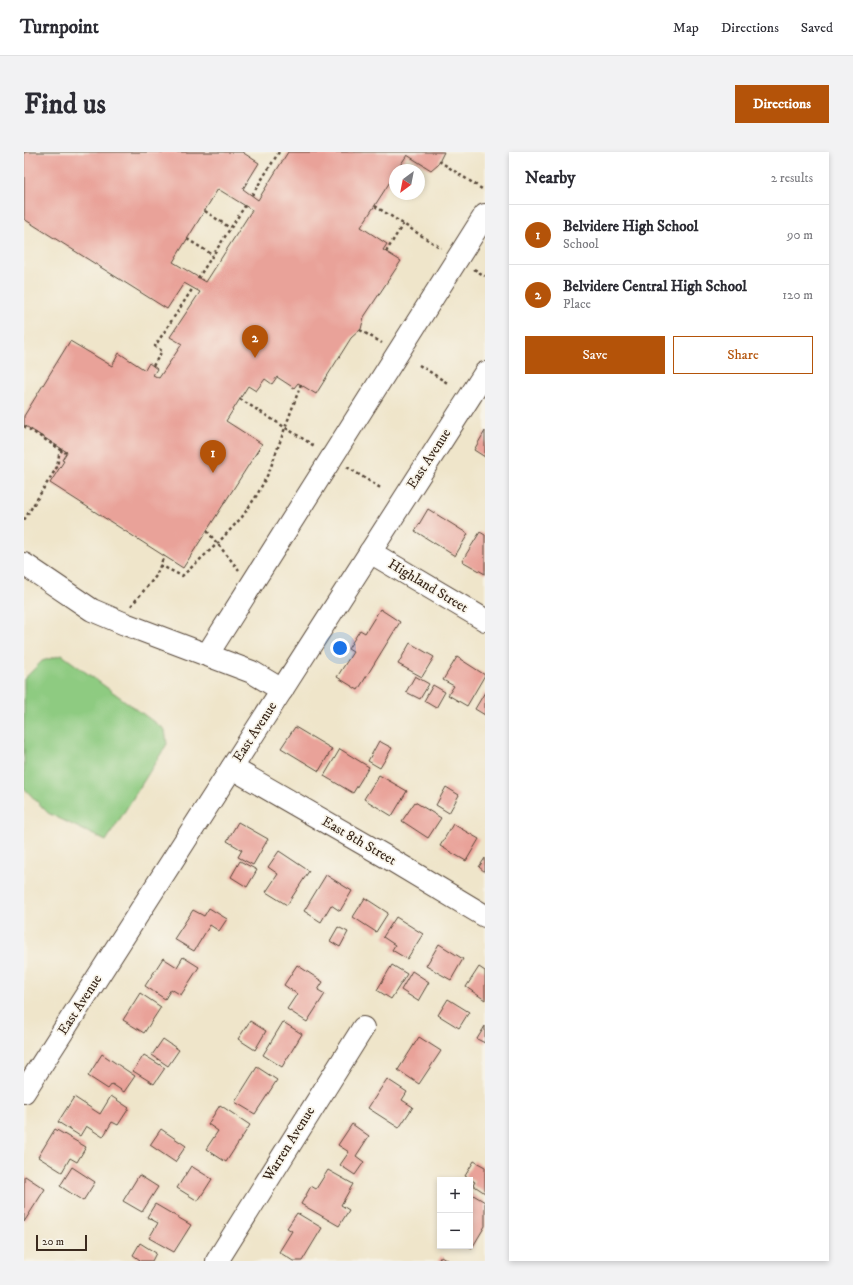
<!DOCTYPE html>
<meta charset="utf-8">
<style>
:root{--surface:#fff;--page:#f2f2f3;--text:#2b2b33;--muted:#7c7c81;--line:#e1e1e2;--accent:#b45309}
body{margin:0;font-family:"IM FELL DW Pica",serif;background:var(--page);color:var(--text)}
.controls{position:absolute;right:12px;bottom:12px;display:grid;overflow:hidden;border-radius:0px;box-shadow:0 2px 6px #0003}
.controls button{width:36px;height:36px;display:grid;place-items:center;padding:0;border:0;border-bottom:1px solid var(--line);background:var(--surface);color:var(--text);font:20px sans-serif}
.compass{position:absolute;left:365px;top:12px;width:36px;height:36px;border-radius:50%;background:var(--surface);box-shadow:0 2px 6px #0003;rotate:212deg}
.scale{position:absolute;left:12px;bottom:10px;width:51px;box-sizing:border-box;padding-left:4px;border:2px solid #3b2a1e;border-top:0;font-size:11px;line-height:14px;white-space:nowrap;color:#3b2a1e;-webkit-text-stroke:3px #f7f3e8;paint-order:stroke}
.you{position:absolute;left:316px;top:496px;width:14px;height:14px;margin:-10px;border:3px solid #fff;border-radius:50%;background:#1a73e8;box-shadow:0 0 0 6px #1a73e833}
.badge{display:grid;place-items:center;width:26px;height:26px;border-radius:50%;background:var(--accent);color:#fff;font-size:13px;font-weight:700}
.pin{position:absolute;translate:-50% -33px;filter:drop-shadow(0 1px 2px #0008)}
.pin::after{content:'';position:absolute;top:21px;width:14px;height:12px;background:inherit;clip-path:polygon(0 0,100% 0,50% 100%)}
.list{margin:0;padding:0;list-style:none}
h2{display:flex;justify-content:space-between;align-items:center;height:52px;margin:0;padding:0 16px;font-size:17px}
h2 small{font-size:13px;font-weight:400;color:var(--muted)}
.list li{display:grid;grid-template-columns:26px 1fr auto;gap:12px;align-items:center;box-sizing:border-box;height:60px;padding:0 16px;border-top:1px solid var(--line)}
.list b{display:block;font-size:15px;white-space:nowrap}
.list p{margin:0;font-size:13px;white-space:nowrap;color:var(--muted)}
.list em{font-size:13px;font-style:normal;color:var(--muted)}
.actions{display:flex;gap:8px;padding:12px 16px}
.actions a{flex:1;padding:9px 0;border:1px solid var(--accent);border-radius:0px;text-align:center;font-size:14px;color:var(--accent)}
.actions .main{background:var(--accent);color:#fff}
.map{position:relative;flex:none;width:461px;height:1109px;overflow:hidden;border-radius:0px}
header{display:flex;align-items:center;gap:24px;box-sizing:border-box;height:56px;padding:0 20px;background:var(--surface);border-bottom:1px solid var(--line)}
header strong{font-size:19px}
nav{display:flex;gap:22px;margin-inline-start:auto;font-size:14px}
.intro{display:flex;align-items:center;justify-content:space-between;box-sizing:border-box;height:96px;padding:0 24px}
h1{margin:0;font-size:28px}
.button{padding:10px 18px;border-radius:0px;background:var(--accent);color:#fff;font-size:14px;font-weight:700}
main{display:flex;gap:24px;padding:0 24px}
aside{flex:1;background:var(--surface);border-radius:0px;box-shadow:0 2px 6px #0003}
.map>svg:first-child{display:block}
.green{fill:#8ecb81;stroke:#647a50}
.building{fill:#e9a299;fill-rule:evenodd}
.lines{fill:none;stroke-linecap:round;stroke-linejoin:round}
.minor-casing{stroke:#564638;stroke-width:24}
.path{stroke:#564638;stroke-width:2.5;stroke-dasharray:3 3;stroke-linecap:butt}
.minor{stroke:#fff;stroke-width:22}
.labels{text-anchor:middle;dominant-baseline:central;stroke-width:3.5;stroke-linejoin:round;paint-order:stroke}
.street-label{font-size:14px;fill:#3b2a1e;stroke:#f7f3e8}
</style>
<header>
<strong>Turnpoint</strong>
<nav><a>Map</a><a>Directions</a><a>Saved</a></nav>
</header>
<div class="intro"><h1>Find us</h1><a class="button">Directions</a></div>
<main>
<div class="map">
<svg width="461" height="1109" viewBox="0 0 461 1109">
<rect width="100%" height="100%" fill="#f7f3e8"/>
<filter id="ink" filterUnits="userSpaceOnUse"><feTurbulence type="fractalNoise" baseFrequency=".025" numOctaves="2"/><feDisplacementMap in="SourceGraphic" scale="8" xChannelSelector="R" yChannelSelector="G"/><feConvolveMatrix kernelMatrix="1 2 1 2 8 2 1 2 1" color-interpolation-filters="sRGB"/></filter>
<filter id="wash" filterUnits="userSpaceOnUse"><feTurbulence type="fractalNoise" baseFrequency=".012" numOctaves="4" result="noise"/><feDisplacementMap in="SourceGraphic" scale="16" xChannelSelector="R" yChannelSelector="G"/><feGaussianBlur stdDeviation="0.9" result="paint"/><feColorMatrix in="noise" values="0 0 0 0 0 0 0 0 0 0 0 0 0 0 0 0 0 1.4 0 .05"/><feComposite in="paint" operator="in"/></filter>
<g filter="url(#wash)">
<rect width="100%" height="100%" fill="#efe5ca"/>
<path class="green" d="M38 503 141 578 143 592 82 689 24 661 0 636V527L18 509Z"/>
<g id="blocks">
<g class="building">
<path d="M0 0H218L235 11 219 37 234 48 264 0H420L414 12 407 18 383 3 373 18H371V22L337 75 363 92 359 98 377 109 340 165 337 177 327 186 292 242 274 231 270 236 253 225 248 232 241 227 232 239 224 234 202 269 238 292 159 416 26 331 40 309 38 308 43 300 0 273V264L46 189 88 214 95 201 121 218 125 211 133 217 129 223 135 226 158 192 146 185 176 140 160 131 143 157 0 67ZM194 37 228 58 182 130 149 110Z"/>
<path d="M461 279V305L450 298Z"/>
<path d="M404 357 444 382 431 404 391 379Z"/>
<path d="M456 380 461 383V422L438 409Z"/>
<path d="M356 457 376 470 334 538 313 525 329 500 324 497 336 478 341 481Z"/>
<path d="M386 491 410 505 398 525 374 512Z"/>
<path d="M433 505 461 523 443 554 424 543 430 534 419 528Z"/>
<path d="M391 524 405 532 396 547 382 540Z"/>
<path d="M409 533 421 540 412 556 400 549Z"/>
<path d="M461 540V563L451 557Z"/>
<path d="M271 575 308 597 295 619 257 596Z"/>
<path d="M355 589 368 596 356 616 344 609Z"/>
<path d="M316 597 345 615 329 641 300 624Z"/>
<path d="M355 623 383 639 368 664 340 647Z"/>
<path d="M422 635 435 643 425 661 412 653Z"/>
<path d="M391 650 417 666 404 686 378 669Z"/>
<path d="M214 670 244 687 229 713 214 705 218 698 203 689Z"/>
<path d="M429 672 455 687 442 709 416 694Z"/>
<path d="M255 699 285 719 263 753 242 740 254 722 244 715Z"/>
<path d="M461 706V720L455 715Z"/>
<path d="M216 709 233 718 223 735 207 725Z"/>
<path d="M302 723 328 739 316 759 307 753 297 770 280 759Z"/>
<path d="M341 746 364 761 352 780 329 765Z"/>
<path d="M185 756 203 767 195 779 186 773 170 799 150 787 169 758 180 764Z"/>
<path d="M372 765 399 782 383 807 368 798 371 793 359 785Z"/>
<path d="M314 775 324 780 316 795 306 789Z"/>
<path d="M415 792 439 807 427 828 402 814Z"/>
<path d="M159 805 175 815 157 843 147 837 141 847 121 834 139 806 153 815Z"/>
<path d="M273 813 299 830 294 838 301 842 283 870 263 857 273 842 260 833Z"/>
<path d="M368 813 383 822 367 847 353 838Z"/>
<path d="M455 815 461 819V848L442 835Z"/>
<path d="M388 819 405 830 394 849 377 838Z"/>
<path d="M116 841 137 855 120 881 99 868Z"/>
<path d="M424 847 445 860 435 876 414 863Z"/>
<path d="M226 869 242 879 231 898 214 887Z"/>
<path d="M259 870 278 882 258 915 239 903Z"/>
<path d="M461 874V891L453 887Z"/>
<path d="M395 885 417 899 395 932 374 918Z"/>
<path d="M139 887 155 898 144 914 128 903Z"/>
<path d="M78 902 111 924 100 940 88 932 84 937 64 924Z"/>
<path d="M120 903 141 916 130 932 109 919Z"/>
<path d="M233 915 253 928 231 962 211 950Z"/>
<path d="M363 927 383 940 378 948 389 955 375 976 344 956Z"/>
<path d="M87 944 105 956 94 973 88 970 79 985 62 974 56 984 34 970 50 945 76 962Z"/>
<path d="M196 953 226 973 202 1010 182 997 194 979 184 972Z"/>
<path d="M328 972 345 984 332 1004 340 1010 331 1023 316 1013 325 1000 314 993Z"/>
<path d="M31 977 62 995 53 1010 46 1006 38 1020 14 1005Z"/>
<path d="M137 977 162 994 151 1010 126 993Z"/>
<path d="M450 1009 461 1015V1041L449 1033 451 1030 441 1024Z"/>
<path d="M167 1014 188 1027 174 1049 153 1036Z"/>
<path d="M48 1015 71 1030 59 1049 36 1034Z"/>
<path d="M304 1018 329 1032 317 1053 325 1058 315 1074 277 1052 287 1034 292 1037Z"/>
<path d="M115 1023 134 1035 118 1060 99 1049Z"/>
<path d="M1 1024 21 1037 0 1070V1026Z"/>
<path d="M446 1041 461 1050V1074L448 1096 444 1094H446Z"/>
<path d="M131 1052 167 1073 150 1100 125 1086 134 1071 123 1065Z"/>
<path d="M273 1061 298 1076 278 1109H269L255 1100 268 1079 263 1076Z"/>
<path d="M116 1091 132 1101 128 1109H115L116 1108 109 1103Z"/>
<path d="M417 1104 425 1109H414Z"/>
</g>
</g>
</g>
<g filter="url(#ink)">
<use href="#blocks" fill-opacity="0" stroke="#564638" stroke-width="1"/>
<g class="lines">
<g class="minor-casing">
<g id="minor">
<path d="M346 400 461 468"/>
<path d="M0 412 68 458 101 472 228 520 258 538"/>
<path d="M183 503 461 63"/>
<path d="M208 616 366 707 461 764"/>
<path d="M0 940 461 221"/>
<path d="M193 1109 339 876"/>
</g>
</g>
<g class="path">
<path d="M415 9 458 37"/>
<path d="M228 43 255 0"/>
<path d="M351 54 417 96"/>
<path d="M181 59 206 76"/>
<path d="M163 87 189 103"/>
<path d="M362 100 379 72"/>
<path d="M450 117 461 124"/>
<path d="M174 126 221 54"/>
<path d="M336 178 358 191"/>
<path d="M395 213 425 232"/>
<path d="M129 214 138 199 131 194 169 136"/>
<path d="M216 247 292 295"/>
<path d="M0 274 42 301"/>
<path d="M323 315 358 337"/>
<path d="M0 368 33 315 35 303 38 298"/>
<path d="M183 379 215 418"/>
<path d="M136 413 158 424 193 392 218 365 233 343 245 320 277 232"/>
<path d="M107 454 132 424 140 404"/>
</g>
<use href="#minor" class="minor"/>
</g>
</g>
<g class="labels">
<g class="street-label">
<text transform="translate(405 307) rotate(-57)">East Avenue</text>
<text transform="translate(404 434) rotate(31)">Highland Street</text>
<text transform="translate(231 580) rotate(-57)">East Avenue</text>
<text transform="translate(335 689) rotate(30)">East 8th Street</text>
<text transform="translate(56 853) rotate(-57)">East Avenue</text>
<text transform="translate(265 992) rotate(-58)">Warren Avenue</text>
</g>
</g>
</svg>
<div class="controls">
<button>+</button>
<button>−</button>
</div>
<svg class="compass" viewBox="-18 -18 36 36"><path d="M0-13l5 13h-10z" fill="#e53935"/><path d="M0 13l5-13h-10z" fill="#7c7c81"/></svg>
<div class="scale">20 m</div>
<div class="you"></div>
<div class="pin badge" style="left:189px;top:321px">1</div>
<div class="pin badge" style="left:231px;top:206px">2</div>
</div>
<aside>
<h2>Nearby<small>2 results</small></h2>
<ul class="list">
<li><span class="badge">1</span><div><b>Belvidere High School</b><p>School</p></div><em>90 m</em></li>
<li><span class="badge">2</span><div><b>Belvidere Central High School</b><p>Place</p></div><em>120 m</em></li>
</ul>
<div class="actions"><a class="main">Save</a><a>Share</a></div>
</aside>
</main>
